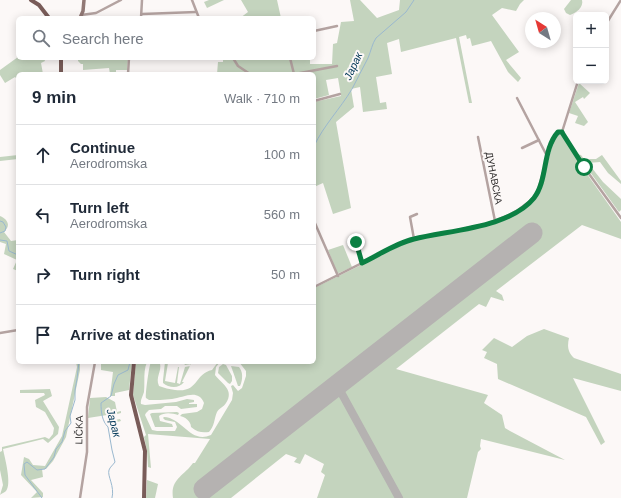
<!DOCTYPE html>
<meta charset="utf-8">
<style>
:root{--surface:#fff;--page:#f6f6f7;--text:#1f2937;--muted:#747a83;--line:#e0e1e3}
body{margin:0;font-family:Arial,sans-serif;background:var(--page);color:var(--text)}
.controls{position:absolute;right:12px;top:12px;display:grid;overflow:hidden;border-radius:6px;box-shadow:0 2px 10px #0003}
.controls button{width:36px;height:36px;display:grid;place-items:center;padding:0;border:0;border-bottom:1px solid var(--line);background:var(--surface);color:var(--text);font:20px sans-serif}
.compass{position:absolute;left:525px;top:12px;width:36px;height:36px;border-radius:50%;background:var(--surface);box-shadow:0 2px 10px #0003;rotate:323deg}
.stop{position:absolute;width:12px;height:12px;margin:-9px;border:3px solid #0b8043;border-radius:50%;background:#fff}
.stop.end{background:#0b8043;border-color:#fff;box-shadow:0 1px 4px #0008}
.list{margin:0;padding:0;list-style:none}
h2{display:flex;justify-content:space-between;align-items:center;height:52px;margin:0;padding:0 16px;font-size:17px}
h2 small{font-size:13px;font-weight:400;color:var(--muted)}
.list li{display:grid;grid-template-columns:26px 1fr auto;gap:12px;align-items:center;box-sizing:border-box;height:60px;padding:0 16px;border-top:1px solid var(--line)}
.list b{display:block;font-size:15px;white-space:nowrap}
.list p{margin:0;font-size:13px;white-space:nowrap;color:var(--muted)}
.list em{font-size:13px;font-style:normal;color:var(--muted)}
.icon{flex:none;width:22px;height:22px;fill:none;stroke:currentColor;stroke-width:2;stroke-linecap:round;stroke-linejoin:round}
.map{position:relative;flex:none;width:621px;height:498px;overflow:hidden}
.search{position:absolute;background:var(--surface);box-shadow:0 2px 10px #0003;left:16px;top:16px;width:300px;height:44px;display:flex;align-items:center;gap:10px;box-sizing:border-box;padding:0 14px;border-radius:6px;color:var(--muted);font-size:15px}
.panel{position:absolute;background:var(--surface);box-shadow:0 2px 10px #0003;left:16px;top:72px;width:300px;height:292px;border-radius:6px}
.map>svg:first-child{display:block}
.green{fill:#c4d4be}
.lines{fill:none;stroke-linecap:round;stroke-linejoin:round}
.stream{stroke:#9ab8cf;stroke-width:1}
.taxiway{stroke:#b5b2b1;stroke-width:8}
.runway{stroke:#b5b2b1;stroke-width:21}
.street{stroke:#b4a3a1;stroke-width:2.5}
.secondary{stroke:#927976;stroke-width:3.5}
.primary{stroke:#795c59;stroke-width:4}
.route{stroke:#0b8043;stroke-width:5}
.labels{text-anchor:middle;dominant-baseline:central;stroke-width:4;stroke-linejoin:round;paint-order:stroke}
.street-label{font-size:10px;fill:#343232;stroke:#fcf8f7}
.water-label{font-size:11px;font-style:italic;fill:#033959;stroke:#fcf8f7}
</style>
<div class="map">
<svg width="621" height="498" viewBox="0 0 621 498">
<rect width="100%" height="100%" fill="#fcf8f7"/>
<g class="green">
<path d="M209 0H224L207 8 204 2Z"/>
<path d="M241 0H277L281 18H240L248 12Z"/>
<path d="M350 0H360L377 18 399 10 400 0H524L520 4 516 11 502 8 492 15 519 52 506 60 521 78 518 82 508 72 491 41 472 46 470 38 467 39 466 35 459 37 472 103H469L456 38 401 52 399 39 387 43 392 74 376 77 380 103 386 102 387 109 363 112 360 87 351 89 354 107 336 122 351 208 333 214 323 183 314 187V102L341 96 338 78 326 80 329 95 314 99V74H217L218 62H223V58H310V64H332L333 44 337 43 341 22 354 21Z"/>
<path d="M571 0H582C584 7 576 13 570 15L566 13 564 9Z"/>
<path d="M18 57V58H44L45 61 41 63 43 74H18V80L15 77 5 83 0 75V70Z"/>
<path d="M78 58H128L127 70H116V74H110L109 68 83 70V64H81L78 61Z"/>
<path d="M579 83 590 93 584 99 583 97 575 102 588 122 584 126 575 123 578 116 569 113Z"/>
<path d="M560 133 564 138 582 167 621 222V239L582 225 496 291 502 295 504 301 491 297 486 307 479 304 396 369 488 395 484 403 502 415 505 428 510 431 565 460 481 439 480 446 481 449 478 452 467 498H317L325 475 321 472 324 464 305 454 300 464 294 462 297 458 286 454 231 498H173C170 479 184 476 193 463H195L210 439 148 434 151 468 148 467 147 451 144 437 146 435 133 395 136 362H147C143 371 145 382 144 392 143 396 140 400 141 404L145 405 176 402 187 399 194 400V402L189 403V404H197V407L181 409 177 406H165L161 409 149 410 146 413 145 415 152 430 157 431H175L177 427 175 422 165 420 163 418 164 417C183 418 190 444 211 435L232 400 233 393 231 386 233 385 238 391 242 388 246 376V371L239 362H314V288L410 241 458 232 489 224 504 219 522 209 534 200 541 188 553 143Z"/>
<path d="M577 154 581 155 584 159H596L602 155 621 181V184L608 173 600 162 588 163 603 182 621 199V210L619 212Z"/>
<path d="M18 155V159L0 161V157Z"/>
<path d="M0 216C8 219 11 226 4 232L11 241 18 240V271L13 269 17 260 4 254 6 244 0 242Z"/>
<path d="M343 245 352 267 339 273H337L328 250Z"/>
<path d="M544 329 569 338C567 347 568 352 574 358L621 374V391L573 378 605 442 601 445 586 417 498 379 497 364 484 358 487 352 482 350 494 338 512 347 527 336Z"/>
<path d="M76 362H80V370L66 437 53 461 46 469H42L43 477 31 480 43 493V497L31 498 37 492 21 475 24 457 29 459 33 465 45 466 62 436 77 367Z"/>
<path d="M115 362H132L129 390 115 393V396H110L113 372 101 370V363Z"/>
<path d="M151 362 160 363C162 372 155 377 159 386 164 388 169 389 175 390 199 393 194 374 212 370L218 362H220L216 367 215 375C221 383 235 390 226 403 224 407 219 408 217 412 214 419 215 425 209 432 202 433 197 432 191 427 191 421 185 417 180 416L182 414 197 412 202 409 204 403C198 388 183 398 172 399 164 400 156 400 149 400 148 399 147 399 146 398 145 396 149 365 151 362Z"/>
<path d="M165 362H181L179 364 168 363 165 381 175 383 178 367H179L177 383 180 384 185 367 190 366 191 364 185 365 183 362H192L182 382H184C179 389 169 388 163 383V380Z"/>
<path d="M223 364 226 365 232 376V381L230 384 228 383 218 373 219 367Z"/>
<path d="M231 366 239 367C243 372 243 379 240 386H238Z"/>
<path d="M50 389 52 396 43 401 59 427 58 434 48 443 43 439 3 449C5 459 12 484 6 491 5 492 1 494 0 495L3 485 0 470V452L2 451V447L45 437 49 439 53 434 54 428 45 412 36 407 35 400 45 395 44 393H20V390Z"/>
<path d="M106 397 115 402 117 412 121 411V413L114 415 115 420 120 419 121 421 113 423 107 415 88 418 90 398Z"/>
<path d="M177 412 179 413 178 415C172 413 164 412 159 416L160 421 172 424 173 427H155L150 414 152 413Z"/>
<path d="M147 480 158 484 155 498H146Z"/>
</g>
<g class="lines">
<g class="stream">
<path d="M314 146C324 125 340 109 352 89 357 79 363 68 368 58 371 51 372 44 376 38L406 12 414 0"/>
<path d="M0 221 3 222 6 227 5 231 0 233"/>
<path d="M0 240 7 241 9 251 18 255"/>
<path d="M42 498 25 475 24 464 27 462 37 470 45 469 54 457 56 449 62 442 65 431 71 423 70 416 75 400V390L77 379 79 362"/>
<path d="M112 498C115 486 107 476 109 470 110 467 113 465 115 462L112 450 108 427C102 421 101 412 101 403L111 396 114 384 118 375 128 370 130 362"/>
</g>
<path class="taxiway" d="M337 385 399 498"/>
<path class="runway" d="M204 489 532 233"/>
<g class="street">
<path d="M192 0 199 18"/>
<path d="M142 14 196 12"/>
<path d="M81 15 96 13 121 0"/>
<path d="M141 18 142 0"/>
<path d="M606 24 621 0"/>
<path d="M314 31 337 26"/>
<path d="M233 58 238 66 250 74"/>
<path d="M290 58 294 74"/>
<path d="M128 74 129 58"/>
<path d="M295 74 337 66"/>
<path d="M517 98 547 156"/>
<path d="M314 101 340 94"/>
<path d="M562 132 578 81"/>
<path d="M478 137 495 221"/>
<path d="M522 148 539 140"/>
<path d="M314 221 338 276"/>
<path d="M353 235 357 242 362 263"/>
<path d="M414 239 410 217 417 214"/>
<path d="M314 287 406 241 486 224 507 216 518 210 530 201 537 193 550 148 556 135 560 132 563 134 584 167 621 218"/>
<path d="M0 333 18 330"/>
<path d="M80 498 87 452V407L95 362"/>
</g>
<path class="secondary" d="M80 18 83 11 84 0"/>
<g class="primary">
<path d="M31 0 39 5 49 18"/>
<path d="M61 74V58"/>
<path d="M134 362 131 395 145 451 144 498"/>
</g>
</g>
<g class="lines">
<path class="route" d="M356 242 362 263C379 255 396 243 414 239 449 230 510 228 534 198 548 180 542 150 558 132H562L563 134 584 167"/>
</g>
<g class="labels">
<g class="street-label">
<text transform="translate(494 178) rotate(79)">ДУНАВСКА</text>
<text transform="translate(79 430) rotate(-89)">LIČKA</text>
</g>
<g class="water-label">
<text transform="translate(353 66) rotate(-65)">Јарак</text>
<text transform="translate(114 423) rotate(75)">Јарак</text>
</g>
</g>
</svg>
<div class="controls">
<button>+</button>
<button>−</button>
</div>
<svg class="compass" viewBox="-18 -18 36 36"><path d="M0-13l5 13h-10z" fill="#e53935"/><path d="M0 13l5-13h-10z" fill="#747a83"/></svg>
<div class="stop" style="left:584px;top:167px"></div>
<div class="stop end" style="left:356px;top:242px"></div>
<div class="search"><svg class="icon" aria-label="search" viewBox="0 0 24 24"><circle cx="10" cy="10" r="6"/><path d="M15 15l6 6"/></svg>Search here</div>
<section class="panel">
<h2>9 min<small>Walk · 710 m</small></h2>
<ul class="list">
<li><svg class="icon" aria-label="ahead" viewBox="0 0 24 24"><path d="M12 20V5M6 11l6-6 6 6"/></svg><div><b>Continue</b><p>Aerodromska</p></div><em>100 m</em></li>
<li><svg class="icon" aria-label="left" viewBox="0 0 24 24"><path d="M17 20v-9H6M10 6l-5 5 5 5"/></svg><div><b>Turn left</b><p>Aerodromska</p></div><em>560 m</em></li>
<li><svg class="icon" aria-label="right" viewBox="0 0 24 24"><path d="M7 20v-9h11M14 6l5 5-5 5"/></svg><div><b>Turn right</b></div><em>50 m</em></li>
<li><svg class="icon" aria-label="arrive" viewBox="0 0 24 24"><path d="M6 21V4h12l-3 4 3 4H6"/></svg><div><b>Arrive at destination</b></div></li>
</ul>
</section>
</div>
